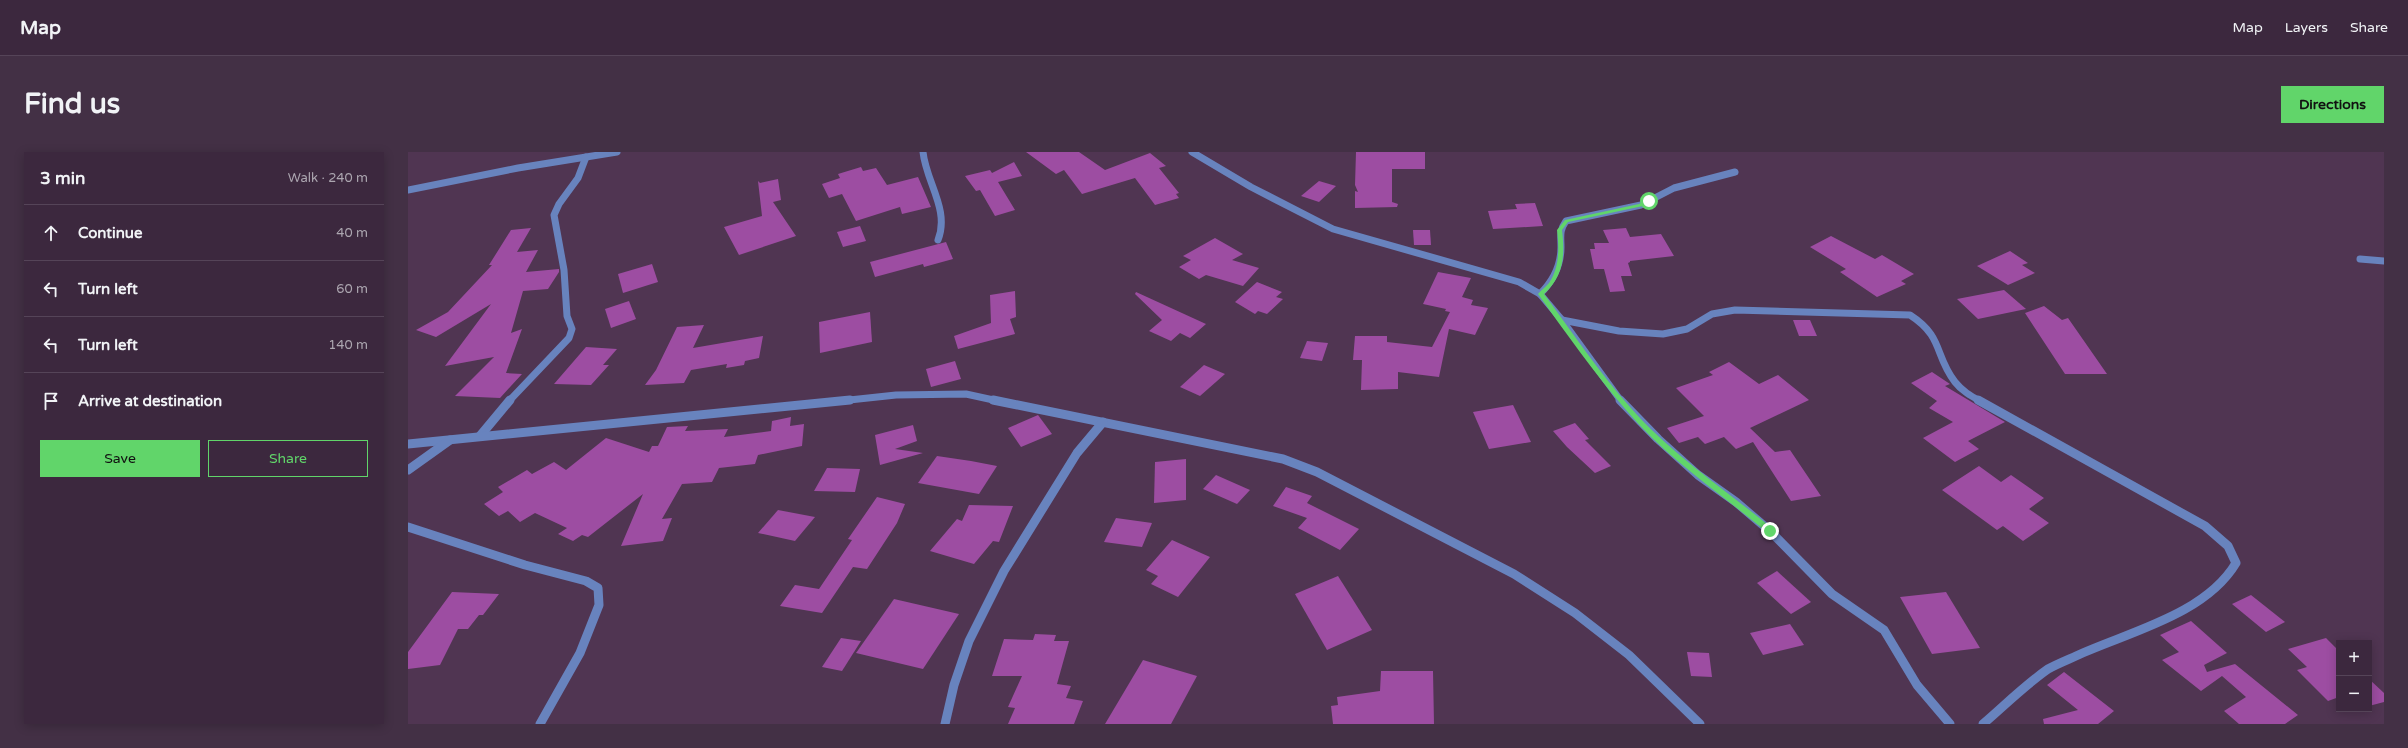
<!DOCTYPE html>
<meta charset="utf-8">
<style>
:root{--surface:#3c283e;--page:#433045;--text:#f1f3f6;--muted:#aca6b0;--line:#554458;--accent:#61d56a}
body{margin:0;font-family:"Varela Round",sans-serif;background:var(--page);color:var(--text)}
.controls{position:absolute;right:12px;bottom:12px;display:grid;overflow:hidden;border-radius:0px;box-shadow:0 2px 10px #0003}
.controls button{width:36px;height:36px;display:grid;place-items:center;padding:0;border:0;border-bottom:1px solid var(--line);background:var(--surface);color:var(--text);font:20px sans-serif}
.stop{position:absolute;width:12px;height:12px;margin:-9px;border:3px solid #61d56a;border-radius:50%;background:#fff}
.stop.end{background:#61d56a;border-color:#fff;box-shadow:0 1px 4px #0008}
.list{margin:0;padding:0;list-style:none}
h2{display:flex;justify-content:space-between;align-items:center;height:52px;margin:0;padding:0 16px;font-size:17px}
h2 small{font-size:13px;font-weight:400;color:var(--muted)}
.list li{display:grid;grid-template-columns:26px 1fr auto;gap:12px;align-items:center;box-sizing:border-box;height:56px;padding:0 16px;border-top:1px solid var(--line)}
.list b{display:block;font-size:15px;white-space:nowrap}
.list em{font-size:13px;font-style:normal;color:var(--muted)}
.actions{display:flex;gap:8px;padding:12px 16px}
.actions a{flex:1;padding:9px 0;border:1px solid var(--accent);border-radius:0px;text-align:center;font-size:14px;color:var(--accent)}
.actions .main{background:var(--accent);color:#111}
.icon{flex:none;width:22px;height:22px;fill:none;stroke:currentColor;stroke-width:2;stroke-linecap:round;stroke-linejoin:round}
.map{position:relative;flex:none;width:1976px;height:572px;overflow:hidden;border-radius:0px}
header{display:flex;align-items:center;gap:24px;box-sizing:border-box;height:56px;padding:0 20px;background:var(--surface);border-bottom:1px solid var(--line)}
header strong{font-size:19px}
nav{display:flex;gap:22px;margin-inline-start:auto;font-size:14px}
.intro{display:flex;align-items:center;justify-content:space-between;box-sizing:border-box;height:96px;padding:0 24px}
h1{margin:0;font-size:28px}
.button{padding:10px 18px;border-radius:0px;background:var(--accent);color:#111;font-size:14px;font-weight:700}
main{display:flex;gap:24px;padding:0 24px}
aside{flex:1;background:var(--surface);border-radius:0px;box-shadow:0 2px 10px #0003}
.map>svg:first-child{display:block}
.building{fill:#9d4da2}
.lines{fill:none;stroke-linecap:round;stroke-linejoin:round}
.minor-far1{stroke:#6883be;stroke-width:7}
.minor{stroke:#6883be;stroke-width:9}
.route{fill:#61d56a}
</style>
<header>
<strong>Map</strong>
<nav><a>Map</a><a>Layers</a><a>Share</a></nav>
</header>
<div class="intro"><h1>Find us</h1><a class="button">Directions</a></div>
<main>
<aside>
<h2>3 min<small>Walk · 240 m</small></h2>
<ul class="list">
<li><svg class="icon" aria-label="ahead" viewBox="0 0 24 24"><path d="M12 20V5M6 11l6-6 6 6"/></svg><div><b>Continue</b></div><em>40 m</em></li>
<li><svg class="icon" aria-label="left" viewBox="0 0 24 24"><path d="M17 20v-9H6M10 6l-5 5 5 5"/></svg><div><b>Turn left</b></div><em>60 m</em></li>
<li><svg class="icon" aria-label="left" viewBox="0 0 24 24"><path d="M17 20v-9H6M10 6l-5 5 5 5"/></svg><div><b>Turn left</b></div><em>140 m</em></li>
<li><svg class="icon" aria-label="arrive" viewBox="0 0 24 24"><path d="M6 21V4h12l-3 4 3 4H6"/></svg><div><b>Arrive at destination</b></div></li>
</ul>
<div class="actions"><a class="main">Save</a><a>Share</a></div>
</aside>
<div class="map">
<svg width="1976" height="572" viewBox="0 0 1976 572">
<rect width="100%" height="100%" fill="#503552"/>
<g class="building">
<path d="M618 0H671L697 18 742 1 758 14 751 16 771 41 768 42 771 46 747 53 727 26 674 42 656 18 648 22Z"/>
<path d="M948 0H1017V17H984V50L990 52 989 55 947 56V39L950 40 947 33Z"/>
<path d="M606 10 614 24 590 30 607 58 587 64 572 38 568 39 557 24 582 18 584 21Z"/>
<path d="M453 15 455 19 468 16 479 33 510 25 523 55 494 62 492 55 448 69 434 42 421 46 414 32 432 26 430 22Z"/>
<path d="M370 27 373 48 365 50 388 84 331 103 316 75 354 64 350 29 352 31Z"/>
<path d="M911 29 928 34 911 50 893 44Z"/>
<path d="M1127 51 1135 74 1085 77 1080 59 1109 57 1107 52Z"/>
<path d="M452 74 458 89 435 95 429 80Z"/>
<path d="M123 76 109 100 130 98 118 120 151 117V120L140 137 115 139 103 181 114 177 98 221 114 222 92 246 47 244 86 205 37 214 83 152 28 185 8 178 40 160 84 113H81L103 78Z"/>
<path d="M1218 76 1222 85 1253 82 1266 104 1222 109V110L1220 111 1224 124H1213L1217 139 1202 140 1196 117H1186L1182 97H1187L1186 91H1201L1195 78Z"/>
<path d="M1005 78H1022L1023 93H1006Z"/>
<path d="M1423 84 1467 107 1474 103 1506 122 1493 129 1498 132 1469 145 1432 120 1438 117 1402 95Z"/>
<path d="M807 86 835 102 824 108 851 116 835 134 798 123 791 127 771 115 783 108 775 104Z"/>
<path d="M538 90 545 107 516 115 515 112 467 125 462 110Z"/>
<path d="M1602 99 1620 111 1614 113 1627 121 1600 133 1569 114Z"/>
<path d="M244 112 250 130 215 141 210 122Z"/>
<path d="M1030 120 1063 126 1054 145 1065 148 1063 153 1080 156 1067 183 1041 177 1031 225 990 220V237L953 238 954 208H945L947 184H979V190L1024 195 1042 160 1037 159 1038 157 1015 152Z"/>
<path d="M849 130 874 140 868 145 875 147 859 162 850 159 847 162 827 150Z"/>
<path d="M1596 138 1618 157 1570 167 1549 147Z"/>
<path d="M607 139 608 165 602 167 607 182 550 197 546 184 583 171 582 143Z"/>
<path d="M728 140 798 172 782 186 772 181 763 189 741 179 754 168 727 142Z"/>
<path d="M221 149 228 167 203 176 197 157Z"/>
<path d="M1636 154 1654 168 1660 166 1699 222H1657L1617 161Z"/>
<path d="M462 160 464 190 412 201 411 170Z"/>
<path d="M1385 168H1402L1409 184H1391Z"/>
<path d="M296 173 285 196 355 184 351 206 337 209 336 213 318 216 319 212 283 218 276 231 237 233 248 218 269 175Z"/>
<path d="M899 189 920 191 914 209 892 206Z"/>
<path d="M178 195 209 197 195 213H201L183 233 146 232Z"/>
<path d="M547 209 553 227 523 235 518 217Z"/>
<path d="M1321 210 1351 232 1370 223 1401 248 1342 276 1367 300 1382 298 1413 344 1383 349 1345 290 1328 297 1316 285 1297 292 1290 285 1271 291 1259 276 1296 264 1268 236 1305 223 1301 220Z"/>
<path d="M796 213 817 222 792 244 772 235Z"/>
<path d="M1524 220 1542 232 1537 234 1597 270 1560 289 1571 297 1547 310 1515 286 1545 270 1521 256 1529 249 1503 231Z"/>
<path d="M1105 253 1123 290 1081 297 1065 260Z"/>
<path d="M630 263 644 282 613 295 600 276Z"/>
<path d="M383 265 382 274 396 272 394 294 350 303 347 312 311 316 304 330 274 332 254 367 264 366 255 389 213 394 235 342 180 385 174 383 165 389 150 382 159 376 127 361 112 370 100 359 91 364 76 352 95 340 90 335 119 318 124 322 146 310 158 318 198 286 241 300 244 294H250L259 275 280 274 277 279 320 277 316 285 363 279 364 269Z"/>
<path d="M1167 271 1181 287 1177 288 1203 314 1187 321 1159 295 1145 279Z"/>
<path d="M505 273 509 289 487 297 515 301 472 313 467 283Z"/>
<path d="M529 304 563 309 589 314 571 342 510 331Z"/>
<path d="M778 307V348L746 351 747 310Z"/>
<path d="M1571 314 1593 330 1603 323 1636 346 1621 357 1641 371 1615 389 1595 374 1589 378 1534 338Z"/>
<path d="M419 316 452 317 447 340 406 339Z"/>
<path d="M808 323 842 338 829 352 795 337Z"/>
<path d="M878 335 904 344 899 351 951 377 932 398 890 376 899 366 865 354Z"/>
<path d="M469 345 497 352 489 371 459 417 445 415 414 461 372 454 387 433 411 437 444 388 440 387Z"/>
<path d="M561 353 605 354 591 390 585 389 566 412 522 399 549 367 554 369Z"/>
<path d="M370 358 407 365 387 389 350 381Z"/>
<path d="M708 366 744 371 734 395 696 390Z"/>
<path d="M764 388 802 405 770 445 743 432 750 424 738 418Z"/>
<path d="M1369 419 1403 450 1383 462 1349 431Z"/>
<path d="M930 424 964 478 919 498 887 442Z"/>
<path d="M44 440 91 442 75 463H71L60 477H50L32 513 0 517V500Z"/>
<path d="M1538 440 1572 496 1524 502 1492 445Z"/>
<path d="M1843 443 1877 470 1858 480 1824 452Z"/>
<path d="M486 447 551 462 515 517 448 501Z"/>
<path d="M1783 469 1819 501 1796 513 1799 520 1827 512 1890 563 1877 572H1831L1816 559 1838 545 1814 524 1793 539 1754 508 1771 500 1752 483Z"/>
<path d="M1382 472 1396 493 1355 503 1342 481Z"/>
<path d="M627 482 648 483 646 489H661L649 532 663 534 658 546 675 549 666 572H600L607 556 600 555 614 524H584L596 487 625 488Z"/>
<path d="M433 486 453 489 434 519 414 515Z"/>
<path d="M1918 486 1931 499V545L1920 549 1889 518 1899 515 1880 497Z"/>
<path d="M1279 500 1301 501 1304 525 1283 524Z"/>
<path d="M735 508 789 524 763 572H697Z"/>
<path d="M973 519H1025L1026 572H925L923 554 930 553 929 545 972 539Z"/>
<path d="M1656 520 1706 559 1690 572H1636L1635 567 1670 558 1639 533Z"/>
<path d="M1961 527 1976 541V550L1961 554Z"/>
</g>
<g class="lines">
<g class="minor-far1">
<path d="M515 0C518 30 542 58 530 88"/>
<path d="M784 0 843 35 925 77 1111 130 1132 142 1154 168 1213 249"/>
<path d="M0 38 110 16 209 0"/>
<path d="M1952 107 1976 109"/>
<path d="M1132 142C1145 129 1153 114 1153 95 1153 84 1151 79 1158 69L1233 53 1266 36 1327 20"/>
<path d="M1154 168 1211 179 1255 182 1279 177 1304 162 1327 158 1502 163C1536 185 1526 203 1547 230 1554 239 1563 244 1572 249"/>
<path d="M101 249 161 186 164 177 159 164 156 118 146 63 151 52 170 26 178 5"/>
<path d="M432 249 488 243 558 242 590 249"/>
</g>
<g class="minor">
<path d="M585 248 875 307 909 320 1106 422 1167 461 1221 503 1292 572"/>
<path d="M1212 248 1250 287 1290 323 1328 350 1362 379 1424 442 1476 478 1509 533 1542 572"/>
<path d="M1570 248 1797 374 1820 394 1828 411C1797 463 1720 480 1668 504 1659 508 1649 512 1640 517 1617 533 1596 554 1575 572"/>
<path d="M72 284 102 248"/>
<path d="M0 292 442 248"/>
<path d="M0 318 42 288"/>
<path d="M0 375 117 413 178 429 190 436 191 453 172 501 132 572"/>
<path d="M537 572 546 533 561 489 596 419 669 301 695 270"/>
</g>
</g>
<path class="route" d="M1239 48 1244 49 1235 54 1160 70 1154 78C1157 103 1156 124 1136 142 1164 180 1191 220 1222 255 1264 303 1317 337 1365 377V381H1360C1312 341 1258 306 1218 258 1186 221 1158 181 1130 142 1133 138 1138 135 1141 131 1152 115 1151 95 1149 78L1157 68 1231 52Z"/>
</svg>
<div class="controls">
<button>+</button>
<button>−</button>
</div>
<div class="stop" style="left:1241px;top:49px"></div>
<div class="stop end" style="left:1362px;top:379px"></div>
</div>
</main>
